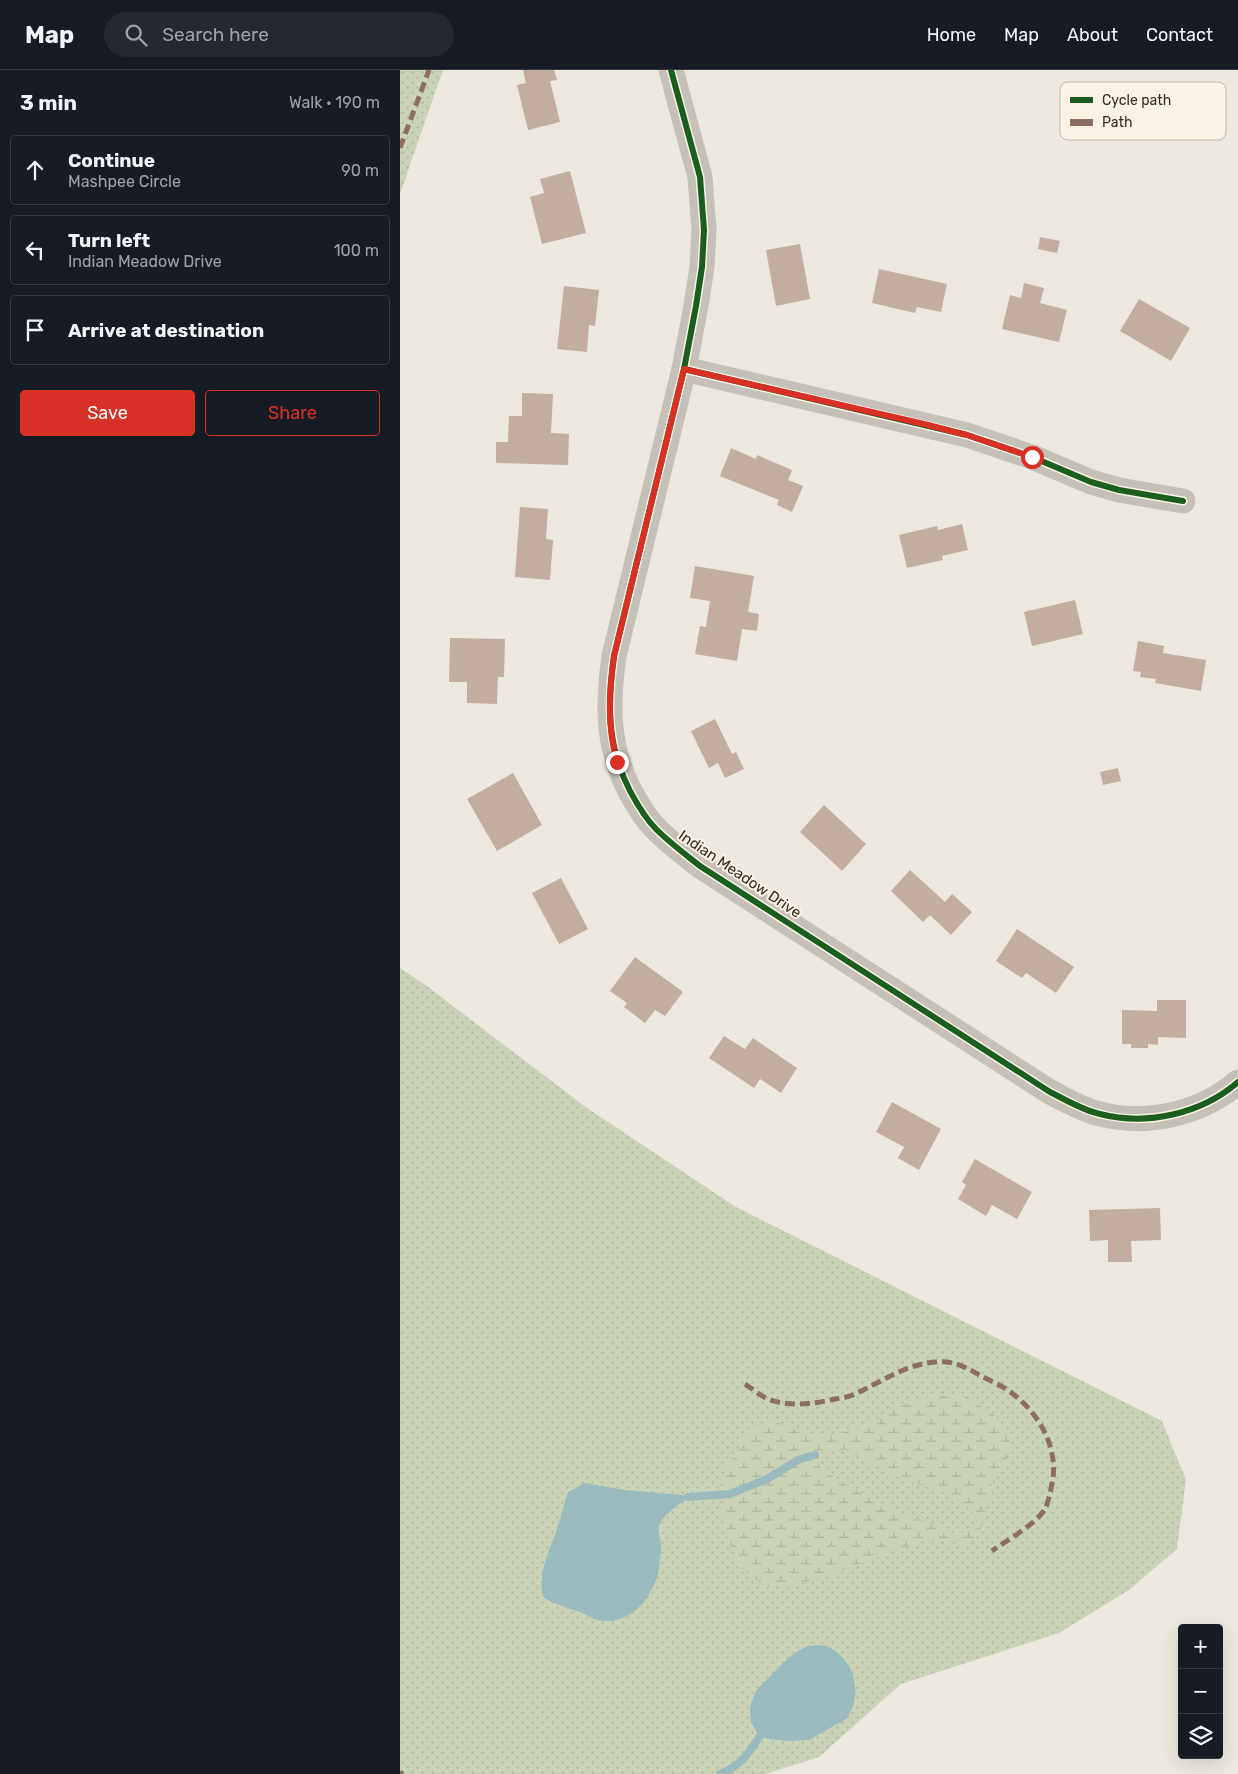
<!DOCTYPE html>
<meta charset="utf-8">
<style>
:root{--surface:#171b24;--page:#242831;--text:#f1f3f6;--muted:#9ea1a6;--line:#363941;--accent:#d93025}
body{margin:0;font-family:Rubik,sans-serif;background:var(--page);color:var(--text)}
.controls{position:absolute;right:15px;bottom:15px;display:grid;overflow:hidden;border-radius:5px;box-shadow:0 5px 20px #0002}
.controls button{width:45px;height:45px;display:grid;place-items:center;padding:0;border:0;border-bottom:1px solid var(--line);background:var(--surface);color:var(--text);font:25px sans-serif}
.stop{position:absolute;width:15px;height:15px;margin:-11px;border:4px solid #d93025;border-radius:50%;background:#fff}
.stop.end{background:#d93025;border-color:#fff;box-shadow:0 1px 5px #0008}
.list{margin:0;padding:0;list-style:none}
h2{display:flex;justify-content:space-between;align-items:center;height:65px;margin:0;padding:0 20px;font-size:21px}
h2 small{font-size:16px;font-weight:400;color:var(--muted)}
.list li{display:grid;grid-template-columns:32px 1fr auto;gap:15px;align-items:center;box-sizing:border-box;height:70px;margin:0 10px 10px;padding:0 10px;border:1px solid var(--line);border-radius:5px}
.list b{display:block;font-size:19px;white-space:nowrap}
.list p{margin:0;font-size:16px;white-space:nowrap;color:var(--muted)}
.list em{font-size:16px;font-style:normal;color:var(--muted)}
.actions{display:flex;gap:10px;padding:15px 20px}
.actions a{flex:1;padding:11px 0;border:1px solid var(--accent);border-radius:5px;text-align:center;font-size:18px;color:var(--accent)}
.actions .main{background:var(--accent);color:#fff}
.icon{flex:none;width:28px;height:28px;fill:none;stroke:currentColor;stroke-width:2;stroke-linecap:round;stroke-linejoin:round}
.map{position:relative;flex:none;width:838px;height:1704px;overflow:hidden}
header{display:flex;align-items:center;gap:30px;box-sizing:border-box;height:70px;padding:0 25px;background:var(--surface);border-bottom:1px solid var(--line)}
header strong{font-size:24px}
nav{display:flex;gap:28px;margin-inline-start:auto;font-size:18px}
.search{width:350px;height:45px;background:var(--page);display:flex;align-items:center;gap:12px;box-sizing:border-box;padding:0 18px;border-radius:28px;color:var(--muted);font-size:19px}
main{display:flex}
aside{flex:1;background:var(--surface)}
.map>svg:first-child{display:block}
.green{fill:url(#green-dots)}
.wetland{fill:url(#wetland-marsh);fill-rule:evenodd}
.water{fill:#9ababe}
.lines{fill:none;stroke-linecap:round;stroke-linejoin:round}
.stream{stroke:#9ababe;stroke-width:8}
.building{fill:#c1aea0}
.street{stroke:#c5c0b8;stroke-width:25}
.quiet{stroke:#8d6e63;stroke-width:5;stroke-dasharray:10 5;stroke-linecap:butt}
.cycleway-casing{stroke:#faf3e5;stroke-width:9}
.cycleway{stroke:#1b5e20;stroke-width:6}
.route{stroke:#d93025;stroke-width:6}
.labels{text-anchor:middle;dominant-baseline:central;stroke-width:4;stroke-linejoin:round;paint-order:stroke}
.street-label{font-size:15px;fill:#362d26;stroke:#faf3e5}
.key{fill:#faf3e5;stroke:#bfb8ac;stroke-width:1}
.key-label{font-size:14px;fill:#362d26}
</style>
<header>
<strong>Map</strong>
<div class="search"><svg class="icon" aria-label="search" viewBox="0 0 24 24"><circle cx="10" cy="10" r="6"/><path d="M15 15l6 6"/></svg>Search here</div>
<nav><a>Home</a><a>Map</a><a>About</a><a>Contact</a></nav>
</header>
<main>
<aside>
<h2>3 min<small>Walk · 190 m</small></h2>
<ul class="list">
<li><svg class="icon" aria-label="ahead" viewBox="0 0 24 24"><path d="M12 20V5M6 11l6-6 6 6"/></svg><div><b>Continue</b><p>Mashpee Circle</p></div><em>90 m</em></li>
<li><svg class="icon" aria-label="left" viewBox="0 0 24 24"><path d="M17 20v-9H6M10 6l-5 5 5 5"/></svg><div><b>Turn left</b><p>Indian Meadow Drive</p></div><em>100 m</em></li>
<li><svg class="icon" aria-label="arrive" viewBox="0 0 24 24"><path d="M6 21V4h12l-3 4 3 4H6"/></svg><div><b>Arrive at destination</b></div></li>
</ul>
<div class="actions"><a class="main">Save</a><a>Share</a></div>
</aside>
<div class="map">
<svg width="838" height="1704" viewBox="0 0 838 1704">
<defs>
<pattern id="green-dots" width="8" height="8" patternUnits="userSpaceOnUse" patternTransform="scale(1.25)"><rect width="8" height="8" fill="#cad3b8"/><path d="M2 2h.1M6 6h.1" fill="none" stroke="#aeb59e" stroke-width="1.8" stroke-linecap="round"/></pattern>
<pattern id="wetland-marsh" width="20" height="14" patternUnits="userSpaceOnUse" patternTransform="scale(1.25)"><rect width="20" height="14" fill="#cad3b8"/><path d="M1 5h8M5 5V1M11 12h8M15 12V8" fill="none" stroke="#aeb59e"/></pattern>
</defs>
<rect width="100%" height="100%" fill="#ece8df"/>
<g class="green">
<path d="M0 0H43L0 124Z"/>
<path d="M0 898 28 917 187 1038 336 1137 762 1351 786 1410 777 1479 729 1520 659 1563 501 1614 419 1687 366 1704H0Z"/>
</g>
<path class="wetland" d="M532 1326H563L590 1341 609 1361 610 1381 591 1417 581 1458 574 1470 563 1474 529 1468 435 1503 399 1514 366 1517C360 1512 352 1508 347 1503 329 1483 315 1439 321 1413 324 1397 344 1370 353 1355L373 1351 405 1363 440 1364 472 1352 498 1336ZM424 1379 446 1380 502 1409 553 1425 571 1439 576 1450 571 1461 555 1464 522 1450 496 1442 469 1426 441 1412 420 1398 416 1385Z"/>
<g class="water">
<path d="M185 1413 225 1420 281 1425 288 1427C279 1436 262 1444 259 1457 258 1463 261 1470 261 1476 261 1483 260 1492 259 1499 253 1528 230 1557 197 1550 191 1548 185 1544 180 1542 167 1538 155 1534 144 1528 136 1504 151 1479 158 1456 162 1445 164 1433 168 1422Z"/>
<path d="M422 1575C452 1582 466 1624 446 1649L409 1670 386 1671 368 1669 358 1665 351 1652 350 1638 355 1622 383 1593 396 1582 408 1576Z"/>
</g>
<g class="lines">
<g class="stream">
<path d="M288 1427 330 1424 367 1409 398 1390 415 1385"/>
<path d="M320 1704C342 1695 348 1684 360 1666"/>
</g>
</g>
<g class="building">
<path d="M123 0H154L157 10 150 11 160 52 128 60 117 15 126 13Z"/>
<path d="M170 101 186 163 142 174 130 127 144 123 140 109Z"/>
<path d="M640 167 660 171 657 183 638 179Z"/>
<path d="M400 174 410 229 376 236 366 180Z"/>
<path d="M479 199 547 214 541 242 517 237 515 243 472 233Z"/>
<path d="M624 213 644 218 640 233 667 240 659 272 602 259 610 225 621 228Z"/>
<path d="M164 216 199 220 195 256 189 255 187 282 157 279Z"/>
<path d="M739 229 790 258 771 291 720 261Z"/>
<path d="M122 323 153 324 151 363 169 364 168 395 96 393V372H108L109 346H122Z"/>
<path d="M331 378 356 389 357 385 392 400 388 410 403 416 392 442 377 435 379 430 320 406Z"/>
<path d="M120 437 148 439 146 469 153 470 150 510 115 507Z"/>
<path d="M562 454 568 480 542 486 543 490 507 498 499 465 537 456 538 460Z"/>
<path d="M295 496 354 506 348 542 359 544 357 561 342 559 337 591 295 584 300 556 306 557 310 531 290 528Z"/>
<path d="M675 530 683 564 632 576 624 542Z"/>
<path d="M50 568 105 569 104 607H98L97 634 67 633V612H49Z"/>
<path d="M738 571 764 576 763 583 806 590 801 621 755 613 756 609 740 607 741 602 733 601Z"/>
<path d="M315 649 332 684 336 682 344 699 325 708 318 693 309 698 291 661Z"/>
<path d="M718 698 721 711 703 715 700 702Z"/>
<path d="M113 703 142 755 97 781 67 729Z"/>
<path d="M424 735 466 774 442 801 400 762Z"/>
<path d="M510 800 545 832 552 824 572 842 551 865 530 845 523 852 491 821Z"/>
<path d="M161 808 188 859 159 874 132 823Z"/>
<path d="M617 859 674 897 656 923 626 903 622 908 596 891Z"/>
<path d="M235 887 283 922 265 946 255 940 245 953 224 937 227 933 210 921Z"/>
<path d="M757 930H786V968L758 967V975L748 974V978H731V974H722V940L757 941Z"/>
<path d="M324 966 345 979 353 968 397 998 381 1023 360 1009 354 1018 309 988Z"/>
<path d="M492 1032 541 1059 519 1100 498 1088 504 1077 476 1062Z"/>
<path d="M575 1089 632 1122 617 1149 592 1135 586 1146 558 1129 566 1115 562 1112Z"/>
<path d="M760 1138 761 1170 731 1171 732 1192H708V1170L690 1171 689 1140Z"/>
</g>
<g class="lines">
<g class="street">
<path d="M271 0 300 107 304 160 302 197 296 236 284 299 214 586C207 635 207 676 230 721 237 734 245 748 256 759 270 773 285 784 300 796L650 1022C666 1030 682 1040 700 1044 747 1056 801 1044 838 1012"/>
<path d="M284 299 567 365 632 387 691 412 719 420 783 431"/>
</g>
<g class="quiet">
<path d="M0 78 29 0"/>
<path d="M345 1314C351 1318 358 1324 364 1327 385 1338 413 1334 435 1329 442 1328 450 1327 457 1323 483 1311 508 1293 537 1292 554 1290 569 1299 583 1307 593 1312 605 1317 613 1324 639 1344 657 1375 653 1409 651 1418 649 1431 645 1439 635 1455 607 1470 592 1481"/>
<path d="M0 1702 3 1704"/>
</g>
<g class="cycleway-casing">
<g id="cycleway">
<path d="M271 0 300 107 304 160 302 197 296 236 284 299 214 586C207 635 207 676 230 721 237 734 245 748 256 759 270 773 285 784 300 796L650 1022C666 1030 682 1040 700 1044 747 1056 801 1044 838 1012"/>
<path d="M284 299 567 365 632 387 691 412 719 420 783 431"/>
</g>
</g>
<use href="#cycleway" class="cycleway"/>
</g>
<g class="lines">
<path class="route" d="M217 692C207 656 209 622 214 586L284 299 524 354 567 365 632 387"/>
</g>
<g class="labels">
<g class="street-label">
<text transform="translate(340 804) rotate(34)">Indian Meadow Drive</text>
</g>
</g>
<rect x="660" y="12" width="166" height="58" rx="8" class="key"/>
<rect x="670" y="27" width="23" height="6" fill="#1b5e20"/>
<rect x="670" y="49" width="23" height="7" fill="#8d6e63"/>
<g class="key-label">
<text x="702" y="35">Cycle path</text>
<text x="702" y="57">Path</text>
</g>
</svg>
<div class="controls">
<button>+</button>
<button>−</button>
<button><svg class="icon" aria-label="layers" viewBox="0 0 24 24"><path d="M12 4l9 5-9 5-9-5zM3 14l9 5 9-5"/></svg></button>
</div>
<div class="stop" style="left:632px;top:387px"></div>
<div class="stop end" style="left:217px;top:692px"></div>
</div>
</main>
